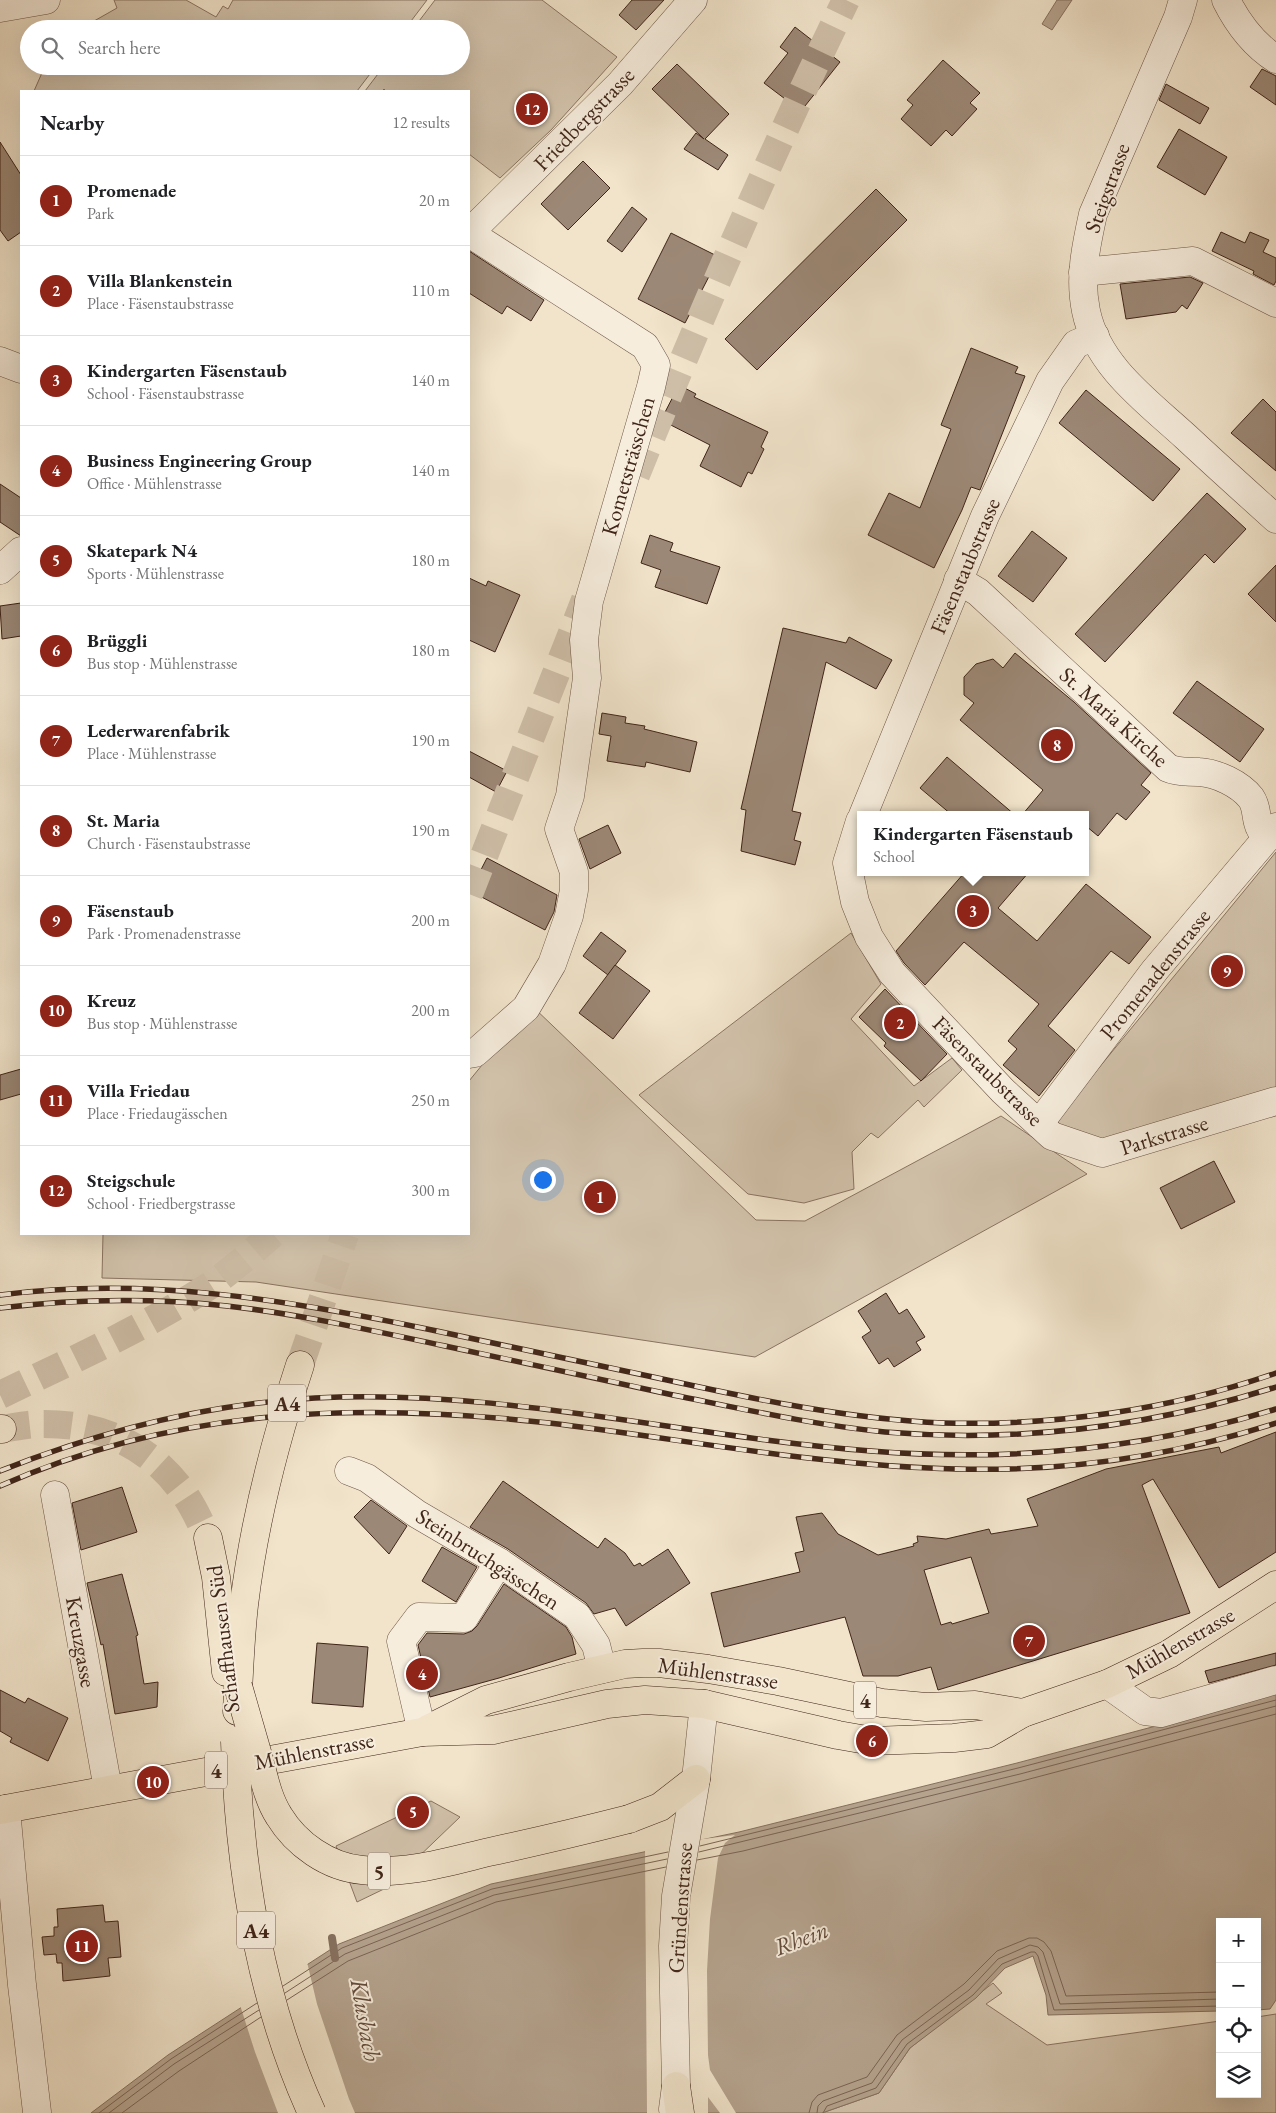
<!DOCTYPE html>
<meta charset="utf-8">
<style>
:root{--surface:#fff;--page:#f2f2f2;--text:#202124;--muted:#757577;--line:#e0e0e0;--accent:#8f2418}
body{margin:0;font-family:"EB Garamond",serif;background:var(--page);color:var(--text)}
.controls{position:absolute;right:15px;bottom:15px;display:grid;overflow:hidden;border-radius:0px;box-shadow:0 5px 20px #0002}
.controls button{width:45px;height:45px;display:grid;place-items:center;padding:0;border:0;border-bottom:1px solid var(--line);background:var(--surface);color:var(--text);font:25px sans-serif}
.you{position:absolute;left:542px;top:1179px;width:18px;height:18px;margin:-12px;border:4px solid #fff;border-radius:50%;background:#1a73e8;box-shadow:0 0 0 8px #1a73e833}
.badge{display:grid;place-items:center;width:32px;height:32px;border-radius:50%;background:var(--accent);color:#fff;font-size:16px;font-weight:700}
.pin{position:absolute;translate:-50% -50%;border:2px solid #fff;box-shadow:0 1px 5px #0006}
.popup{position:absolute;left:857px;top:811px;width:232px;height:65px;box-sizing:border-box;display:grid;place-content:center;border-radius:0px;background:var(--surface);filter:drop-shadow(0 1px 4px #0005);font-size:16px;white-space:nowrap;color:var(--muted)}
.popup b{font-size:19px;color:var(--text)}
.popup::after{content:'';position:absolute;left:50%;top:100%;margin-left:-10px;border:10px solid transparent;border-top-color:var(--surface)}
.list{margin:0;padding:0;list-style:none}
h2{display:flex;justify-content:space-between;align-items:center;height:65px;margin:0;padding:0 20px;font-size:21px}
h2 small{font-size:16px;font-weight:400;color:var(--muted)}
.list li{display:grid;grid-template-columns:32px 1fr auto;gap:15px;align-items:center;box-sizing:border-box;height:90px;padding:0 20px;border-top:1px solid var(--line)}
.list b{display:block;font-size:19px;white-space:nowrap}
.list p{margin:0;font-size:16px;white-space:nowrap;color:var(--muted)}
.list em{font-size:16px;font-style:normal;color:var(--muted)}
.icon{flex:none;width:28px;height:28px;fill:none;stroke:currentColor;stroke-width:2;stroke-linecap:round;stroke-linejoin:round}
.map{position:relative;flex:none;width:1276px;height:2113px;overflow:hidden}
.search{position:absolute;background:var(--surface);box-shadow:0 5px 20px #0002;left:20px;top:20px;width:450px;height:55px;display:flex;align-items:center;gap:12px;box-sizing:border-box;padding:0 18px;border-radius:28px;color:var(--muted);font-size:19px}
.panel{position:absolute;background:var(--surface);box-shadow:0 5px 20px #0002;left:20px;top:90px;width:450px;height:1145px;border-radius:0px}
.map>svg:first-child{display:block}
.green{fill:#d3c4ad;stroke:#8a7463}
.water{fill:#b5a38e;stroke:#86715f}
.pier{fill:#f1e4cb}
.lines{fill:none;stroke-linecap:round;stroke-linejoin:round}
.shore{stroke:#7a6454;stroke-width:1}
.stream{stroke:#86715f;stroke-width:8}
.building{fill:#9c8876;stroke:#402519;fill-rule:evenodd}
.highway-tunnel{stroke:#cebea7;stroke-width:28;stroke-dasharray:28 14;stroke-linecap:butt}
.minor-casing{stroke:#6c5546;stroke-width:29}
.major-casing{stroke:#402519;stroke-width:29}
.highway-casing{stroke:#402519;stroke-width:29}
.minor{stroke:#f6eddd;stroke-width:28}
.major{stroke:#f1e4cb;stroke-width:28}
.highway{stroke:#f1e4cb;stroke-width:28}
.rail-casing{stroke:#402519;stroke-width:5.5}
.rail{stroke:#f6eddd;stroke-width:4;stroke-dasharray:11;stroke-linecap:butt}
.highway-bridge-casing{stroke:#402519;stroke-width:29;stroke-linecap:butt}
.highway-bridge{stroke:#f1e4cb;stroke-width:28}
.labels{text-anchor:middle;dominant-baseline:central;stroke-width:4;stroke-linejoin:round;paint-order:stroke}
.shield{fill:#f6eddd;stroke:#776154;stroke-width:1}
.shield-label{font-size:21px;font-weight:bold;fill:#402519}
.street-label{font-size:22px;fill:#402519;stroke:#f6eddd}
.water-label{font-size:24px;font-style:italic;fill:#634b3c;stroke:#f6eddd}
</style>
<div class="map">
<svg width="1276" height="2113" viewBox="0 0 1276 2113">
<rect width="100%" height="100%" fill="#f1e4cb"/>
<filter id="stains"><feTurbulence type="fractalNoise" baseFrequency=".004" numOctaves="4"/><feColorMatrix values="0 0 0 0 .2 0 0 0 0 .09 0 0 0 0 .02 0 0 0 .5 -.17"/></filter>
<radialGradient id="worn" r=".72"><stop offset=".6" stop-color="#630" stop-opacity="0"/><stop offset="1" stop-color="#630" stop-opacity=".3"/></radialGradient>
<g class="green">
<path d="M114 0H186L216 17 223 6 228 9 233 0H427L405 29H80L117 8Z"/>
<path d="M435 0H542L617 57 551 130 500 178 469 154V91H386L384 89 382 91H365L384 66H461V29H413Z"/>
<path d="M45 66H376L357 91H34Z"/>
<path d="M1276 852V1091L1099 1148 1074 1140 1056 1120Z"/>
<path d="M851 933 881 984 851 1019 914 1086 952 1058 962 1070 924 1107 918 1100 878 1138 871 1133 852 1152 854 1189 804 1203 748 1194 639 1095Z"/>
<path d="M531 1005 756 1220 805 1221 1001 1116 1087 1174 755 1357 256 1282 102 1278 103 1234H469V1081Z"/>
<path d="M431 1801 460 1817 386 1888 357 1902 336 1846Z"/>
<path d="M993 1983 1002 1993 986 2004 1047 2045 1220 2021V2094H1257V2017L1276 2014V2113H822L879 2093 910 2048Z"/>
</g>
<g class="water">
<path d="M1057 0H1072L1052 30 1042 24Z"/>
<path d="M1276 1694V2000L1270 2009 1257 2010V1922H1220V2011L1048 2015 1046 1995 1033 1956 1005 1968 976 1998 910 2048 879 2093 822 2113H91L168 2055 339 1944 491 1884 739 1832 1017 1763Z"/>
</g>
<g class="pier">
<path d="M735 1835 725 1843 718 1858 710 1919 707 1971 708 2055 710 2070 736 2113H720L708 2097V2113H647L645 1850 679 1842Z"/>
<path d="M307 1962 317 2004 349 2099 355 2113H278L255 2052 240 2005Z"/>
</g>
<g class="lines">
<g class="shore">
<path d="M700 1846 1018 1768 1276 1700"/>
<path d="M699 1852 1020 1774 1276 1706"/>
<path d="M697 1860 743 1851 1022 1781 1276 1714"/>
<path d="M283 1986 342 1948 492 1889 668 1852"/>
<path d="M285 1993 345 1954 494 1895 667 1859"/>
<path d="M287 2000 348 1961 496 1902 666 1867"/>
<path d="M99 2113 171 2059 257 2003"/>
<path d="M109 2113 174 2064 259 2010"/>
<path d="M122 2113 179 2071 261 2017"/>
<path d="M809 2113 812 2102 818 2095 867 2077 897 2035 964 1984 997 1951 1029 1938H1037L1044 1942 1051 1951 1066 1996 1220 1992"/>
<path d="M817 2113 818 2106 823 2101 872 2083 902 2040 969 1990 998 1959 1030 1945 1038 1947 1043 1952 1060 2004 1220 1999"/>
<path d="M823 2113 827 2106 876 2088 907 2044 973 1995 1002 1964 1031 1952H1035L1038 1956 1054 2010 1220 2006"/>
</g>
<path class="stream" d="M332 1938 335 1958"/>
</g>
<g class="building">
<path d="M632 0H664L636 30 619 15Z"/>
<path d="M795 27 840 62 801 111 764 83 788 53 780 47Z"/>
<path d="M943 60 980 93 970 103 977 109 952 136 946 130 931 146 901 119 913 105 907 100Z"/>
<path d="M677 64 729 114 705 139 728 155 718 170 684 149 696 133 704 139 652 89Z"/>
<path d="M1262 69 1276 76V105L1250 87Z"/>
<path d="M1166 84 1209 108 1200 124 1159 100Z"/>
<path d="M1179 129 1227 157 1205 195 1157 167Z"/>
<path d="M0 142 21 175V232L8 241 0 230Z"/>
<path d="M583 161 610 188 568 230 541 204Z"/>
<path d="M876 189 907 220 757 370 725 339Z"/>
<path d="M632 207 647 219 622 252 607 241Z"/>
<path d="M1221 232 1245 243 1250 232 1269 240 1263 252 1276 258V281L1274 285 1253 274 1254 271 1212 251Z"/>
<path d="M671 233 719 257 685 323 638 299Z"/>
<path d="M469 251 544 300 531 321 507 306 502 314 469 293Z"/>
<path d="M1190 277 1203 283 1187 309 1182 305 1176 312 1126 319 1120 284Z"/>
<path d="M971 348 1018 367 1015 373 1025 376 980 490 971 487 962 510 934 568 868 535 889 493 920 508 951 429 941 425Z"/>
<path d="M679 385 696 394 694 397 768 432 761 447 764 449 752 474 748 472 741 487 700 466 710 445 661 420Z"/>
<path d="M1086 390 1180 469 1153 501 1059 423Z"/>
<path d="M1263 399 1276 412V471L1231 433Z"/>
<path d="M0 484 21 498V536L0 522Z"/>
<path d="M1207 493 1246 529 1214 563 1205 554 1105 662 1075 634Z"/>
<path d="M1032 531 1067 558 1033 602 998 576Z"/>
<path d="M650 535 673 543 670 551 720 567 707 604 655 587 661 570 641 563Z"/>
<path d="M1276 565V622L1248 594Z"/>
<path d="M469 578 486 586 488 581 520 595 495 652 469 640Z"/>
<path d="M21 603V636L2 639 0 606Z"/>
<path d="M783 628 846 643 849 637 892 660 876 689 826 662 792 811 801 813 794 840 801 842 795 865 741 851 746 810 741 809Z"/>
<path d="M1015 653 1074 702 1151 773 1141 785 1150 792 1126 820 1117 813 1098 836 1086 826V815H1022L1043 790 960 720 974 703 964 695V677L976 664 993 659 1003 668Z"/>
<path d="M1197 681 1264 729 1240 762 1173 713Z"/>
<path d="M602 713 626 717 625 723 645 726 644 729 697 742 690 772 646 762 645 767 607 761 611 736 599 734Z"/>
<path d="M469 751 507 771 496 792 469 777Z"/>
<path d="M947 757 1015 815H952L920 788Z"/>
<path d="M608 825 621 853 590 869 579 839Z"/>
<path d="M487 858 557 895 554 912 545 930 470 891Z"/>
<path d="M965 872H1029L998 908 1037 941 1086 884 1151 937 1129 964 1111 951 1048 1026 1075 1050 1039 1096 1003 1065 1017 1049 1008 1041 1039 1004 964 942 925 985 904 963 896 951Z"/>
<path d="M601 932 626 951 608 975 583 956Z"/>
<path d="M615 965 650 991 613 1039 579 1013Z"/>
<path d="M885 989 947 1054 921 1081 884 1046 886 1043 859 1017Z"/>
<path d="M21 1069V1094L0 1100V1075Z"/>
<path d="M1214 1161 1235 1202 1181 1229 1160 1188Z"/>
<path d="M886 1293 899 1314 907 1309 925 1337 916 1342 921 1350 894 1367 888 1358 879 1364 862 1337 871 1331 858 1311Z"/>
<path d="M1276 1432V1552L1219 1588 1153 1479 1142 1485 1190 1613 938 1690 931 1667 898 1676H863L845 1617 724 1647 711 1593 800 1572 795 1553 804 1551 796 1517 822 1513 838 1534 878 1555 914 1546 913 1544 918 1542 917 1536 946 1539 989 1529 991 1534 1038 1526 1027 1499 1106 1469 1219 1447 1221 1453ZM971 1557 989 1613 952 1624 951 1622 941 1625 924 1570Z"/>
<path d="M503 1481 598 1548 605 1538 625 1553 634 1566 640 1563 642 1566 668 1549 690 1583 626 1626 615 1608 594 1614 586 1603 508 1549 470 1527Z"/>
<path d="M122 1487 137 1532 81 1550 72 1503Z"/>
<path d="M371 1500 407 1526 389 1554 354 1517Z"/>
<path d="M442 1547 477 1567 456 1602 422 1581Z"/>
<path d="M122 1574 138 1635 136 1636 144 1684 158 1682 157 1707 115 1714 103 1644 101 1645 87 1583Z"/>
<path d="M504 1584 566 1627 572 1637 576 1654 499 1678 430 1697 418 1645 427 1633 464 1634 472 1631 477 1626Z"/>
<path d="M317 1643 368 1647 363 1707 312 1703Z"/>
<path d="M1276 1653V1665L1209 1683 1205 1671Z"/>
<path d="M0 1690 25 1703 28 1698 68 1718 48 1761 10 1742 12 1738 0 1731Z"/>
<path d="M103 1905 105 1922 118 1921 121 1957 108 1958 110 1976 63 1981 62 1963H57L56 1954 44 1955 42 1937 54 1936V1927H58L57 1909Z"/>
</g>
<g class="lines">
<g class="highway-tunnel">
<path d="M636 475C701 314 770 156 846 0"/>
<path d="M469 894 585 600"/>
<path d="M300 1365 345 1234"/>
<path d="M0 1395C71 1361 144 1328 211 1285 232 1270 253 1251 273 1234"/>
<path d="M2 1429C15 1427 28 1424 40 1424 101 1423 150 1445 185 1495 194 1508 201 1524 208 1538"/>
</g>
<g class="minor-casing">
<g id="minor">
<path d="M1183 0 1178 17 1093 214C1086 246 1079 278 1086 311 1097 366 1148 402 1186 437 1216 465 1246 492 1276 519"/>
<path d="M1226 0C1238 24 1254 45 1276 59"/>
<path d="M0 8 46 0"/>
<path d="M469 233 645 346 656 365 651 387 589 601 584 640 587 678 570 796 559 829 574 872V890L569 916 552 964 526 1008 475 1053 469 1054"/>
<path d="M469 233 620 84 693 0"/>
<path d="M1083 272 1193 261 1276 303"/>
<path d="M0 361 21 369"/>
<path d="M0 570 21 551"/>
<path d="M958 580 978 592 1168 768C1179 773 1187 771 1199 772 1217 773 1240 784 1251 798 1258 808 1255 819 1260 828 1261 831 1265 835 1267 838"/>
<path d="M863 815 985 516 1050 381 1076 344 1095 336"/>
<path d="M860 821 847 863 855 902 869 937 892 973 1003 1091 1052 1136 1102 1153 1276 1101"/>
<path d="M1039 1124 1155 970 1276 827"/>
<path d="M349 1471 367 1478 417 1514 499 1562 577 1616 596 1645 602 1669"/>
<path d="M55 1495 108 1789"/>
<path d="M1107 1684 1145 1711 1161 1713 1276 1680"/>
<path d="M422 1732 401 1641 419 1617 464 1618 499 1562"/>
<path d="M6 1809 22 1985 37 2112"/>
<path d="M673 2109 676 2086 673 1946 676 1896 696 1779 704 1704"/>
</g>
</g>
<g class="major-casing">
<g id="major">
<path d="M428 1729 486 1700 569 1677 625 1664 643 1663H659L708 1669 778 1681 882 1703 926 1707 975 1705 1023 1713"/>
<path d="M0 1810 422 1732 493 1730 607 1704 645 1700 704 1704 838 1735 872 1741 954 1738 987 1734 1023 1713 1107 1684 1169 1654 1276 1585"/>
</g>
</g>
<g class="highway-casing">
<g id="highway">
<path d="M0 1429H2"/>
<path d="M208 1538 216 1577 226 1672"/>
<path d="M237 1711C239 1676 240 1640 244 1605 254 1521 274 1444 300 1365"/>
<path d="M629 1819 660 1807 696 1779"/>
<path d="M676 2086 680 2113"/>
</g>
</g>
<use href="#minor" class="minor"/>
<use href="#major" class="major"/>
<use href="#highway" class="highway"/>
<g class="rail-casing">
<g id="rail">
<path d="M0 1295C146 1276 289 1300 432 1330 510 1347 589 1363 667 1380 758 1400 850 1419 943 1423 1055 1426 1170 1410 1276 1373"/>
<path d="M0 1308C75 1299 152 1298 227 1306 300 1314 373 1331 445 1346 521 1362 597 1378 673 1395 743 1409 814 1425 885 1432 1018 1443 1149 1427 1276 1387"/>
<path d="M0 1471C101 1431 206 1404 315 1398 502 1388 686 1437 871 1451 1009 1462 1144 1450 1276 1409"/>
<path d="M0 1486C178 1407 359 1402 549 1423 684 1439 819 1466 956 1469 1064 1472 1173 1456 1276 1423"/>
</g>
</g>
<use href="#rail" class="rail"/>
<g class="highway-bridge-casing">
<g id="highway-bridge">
<path d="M238 1686C245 1710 252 1735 259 1759 264 1778 268 1799 279 1816 296 1844 328 1867 362 1870 405 1875 447 1862 489 1852 535 1842 582 1831 629 1819"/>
<path d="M235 1741C239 1867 259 1997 312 2113"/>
</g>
</g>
<use href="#highway-bridge" class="highway-bridge"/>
</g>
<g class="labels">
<g class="shield">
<rect x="268" y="1384.5" width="38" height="37" rx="4"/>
<rect x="854" y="1681.5" width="22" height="37" rx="4"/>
<rect x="205" y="1751.5" width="22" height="37" rx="4"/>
<rect x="368" y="1852.5" width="22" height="37" rx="4"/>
<rect x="237" y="1911.5" width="38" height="37" rx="4"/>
</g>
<g class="shield-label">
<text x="287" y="1403">A4</text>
<text x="865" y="1700">4</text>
<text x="216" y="1770">4</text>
<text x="379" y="1871">5</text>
<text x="256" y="1930">A4</text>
</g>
<g class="street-label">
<text transform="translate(584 119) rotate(-46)">Friedbergstrasse</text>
<text transform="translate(1107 188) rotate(-70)">Steigstrasse</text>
<text transform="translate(628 466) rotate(-74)">Kometsträsschen</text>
<text transform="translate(965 566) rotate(-67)">Fäsenstaubstrasse</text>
<text transform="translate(1114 717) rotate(42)">St. Maria Kirche</text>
<text transform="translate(1155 974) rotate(-51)">Promenadenstrasse</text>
<text transform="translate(988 1071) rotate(45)">Fäsenstaubstrasse</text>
<text transform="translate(1164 1135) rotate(-17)">Parkstrasse</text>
<text transform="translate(488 1559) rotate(33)">Steinbruchgässchen</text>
<text transform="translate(223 1639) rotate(-97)">Schaffhausen Süd</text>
<text transform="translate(81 1642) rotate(80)">Kreuzgasse</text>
<text transform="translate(1180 1643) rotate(-30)">Mühlenstrasse</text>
<text transform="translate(718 1673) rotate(8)">Mühlenstrasse</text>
<text transform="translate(314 1751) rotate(-11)">Mühlenstrasse</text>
<text transform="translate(680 1908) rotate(-86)">Gründenstrasse</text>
</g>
<g class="water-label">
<text transform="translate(801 1938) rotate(-21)">Rhein</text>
<text transform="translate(366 2020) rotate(80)">Klusbach</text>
</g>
</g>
<rect width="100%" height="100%" filter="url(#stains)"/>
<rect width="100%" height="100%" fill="url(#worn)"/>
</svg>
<div class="controls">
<button>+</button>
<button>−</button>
<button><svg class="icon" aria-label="locate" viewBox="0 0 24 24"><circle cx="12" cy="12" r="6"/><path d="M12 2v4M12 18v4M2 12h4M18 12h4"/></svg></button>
<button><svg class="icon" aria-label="layers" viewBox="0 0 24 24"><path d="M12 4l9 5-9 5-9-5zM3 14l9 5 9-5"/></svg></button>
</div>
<div class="you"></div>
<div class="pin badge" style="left:600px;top:1197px">1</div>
<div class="pin badge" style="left:900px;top:1023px">2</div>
<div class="pin badge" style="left:973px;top:911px">3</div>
<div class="popup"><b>Kindergarten Fäsenstaub</b>School</div>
<div class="pin badge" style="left:422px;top:1674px">4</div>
<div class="pin badge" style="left:413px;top:1812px">5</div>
<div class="pin badge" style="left:872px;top:1741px">6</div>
<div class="pin badge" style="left:1029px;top:1641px">7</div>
<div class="pin badge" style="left:1057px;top:745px">8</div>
<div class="pin badge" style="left:1227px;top:971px">9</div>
<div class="pin badge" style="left:153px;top:1782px">10</div>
<div class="pin badge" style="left:82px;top:1946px">11</div>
<div class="pin badge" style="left:532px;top:109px">12</div>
<div class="search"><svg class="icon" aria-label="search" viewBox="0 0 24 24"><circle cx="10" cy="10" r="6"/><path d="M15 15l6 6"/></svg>Search here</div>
<section class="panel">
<h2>Nearby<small>12 results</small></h2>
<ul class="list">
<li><span class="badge">1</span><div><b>Promenade</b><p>Park</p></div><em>20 m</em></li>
<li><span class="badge">2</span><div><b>Villa Blankenstein</b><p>Place · Fäsenstaubstrasse</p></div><em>110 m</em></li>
<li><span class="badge">3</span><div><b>Kindergarten Fäsenstaub</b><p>School · Fäsenstaubstrasse</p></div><em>140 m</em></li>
<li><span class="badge">4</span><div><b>Business Engineering Group</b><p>Office · Mühlenstrasse</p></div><em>140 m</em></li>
<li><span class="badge">5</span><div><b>Skatepark N4</b><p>Sports · Mühlenstrasse</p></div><em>180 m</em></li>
<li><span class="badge">6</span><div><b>Brüggli</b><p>Bus stop · Mühlenstrasse</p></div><em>180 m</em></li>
<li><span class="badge">7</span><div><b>Lederwarenfabrik</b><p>Place · Mühlenstrasse</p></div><em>190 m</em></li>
<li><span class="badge">8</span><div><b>St. Maria</b><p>Church · Fäsenstaubstrasse</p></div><em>190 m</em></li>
<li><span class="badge">9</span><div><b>Fäsenstaub</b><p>Park · Promenadenstrasse</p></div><em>200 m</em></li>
<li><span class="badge">10</span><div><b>Kreuz</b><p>Bus stop · Mühlenstrasse</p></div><em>200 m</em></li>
<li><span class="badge">11</span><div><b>Villa Friedau</b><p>Place · Friedaugässchen</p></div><em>250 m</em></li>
<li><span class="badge">12</span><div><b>Steigschule</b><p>School · Friedbergstrasse</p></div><em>300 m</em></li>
</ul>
</section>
</div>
